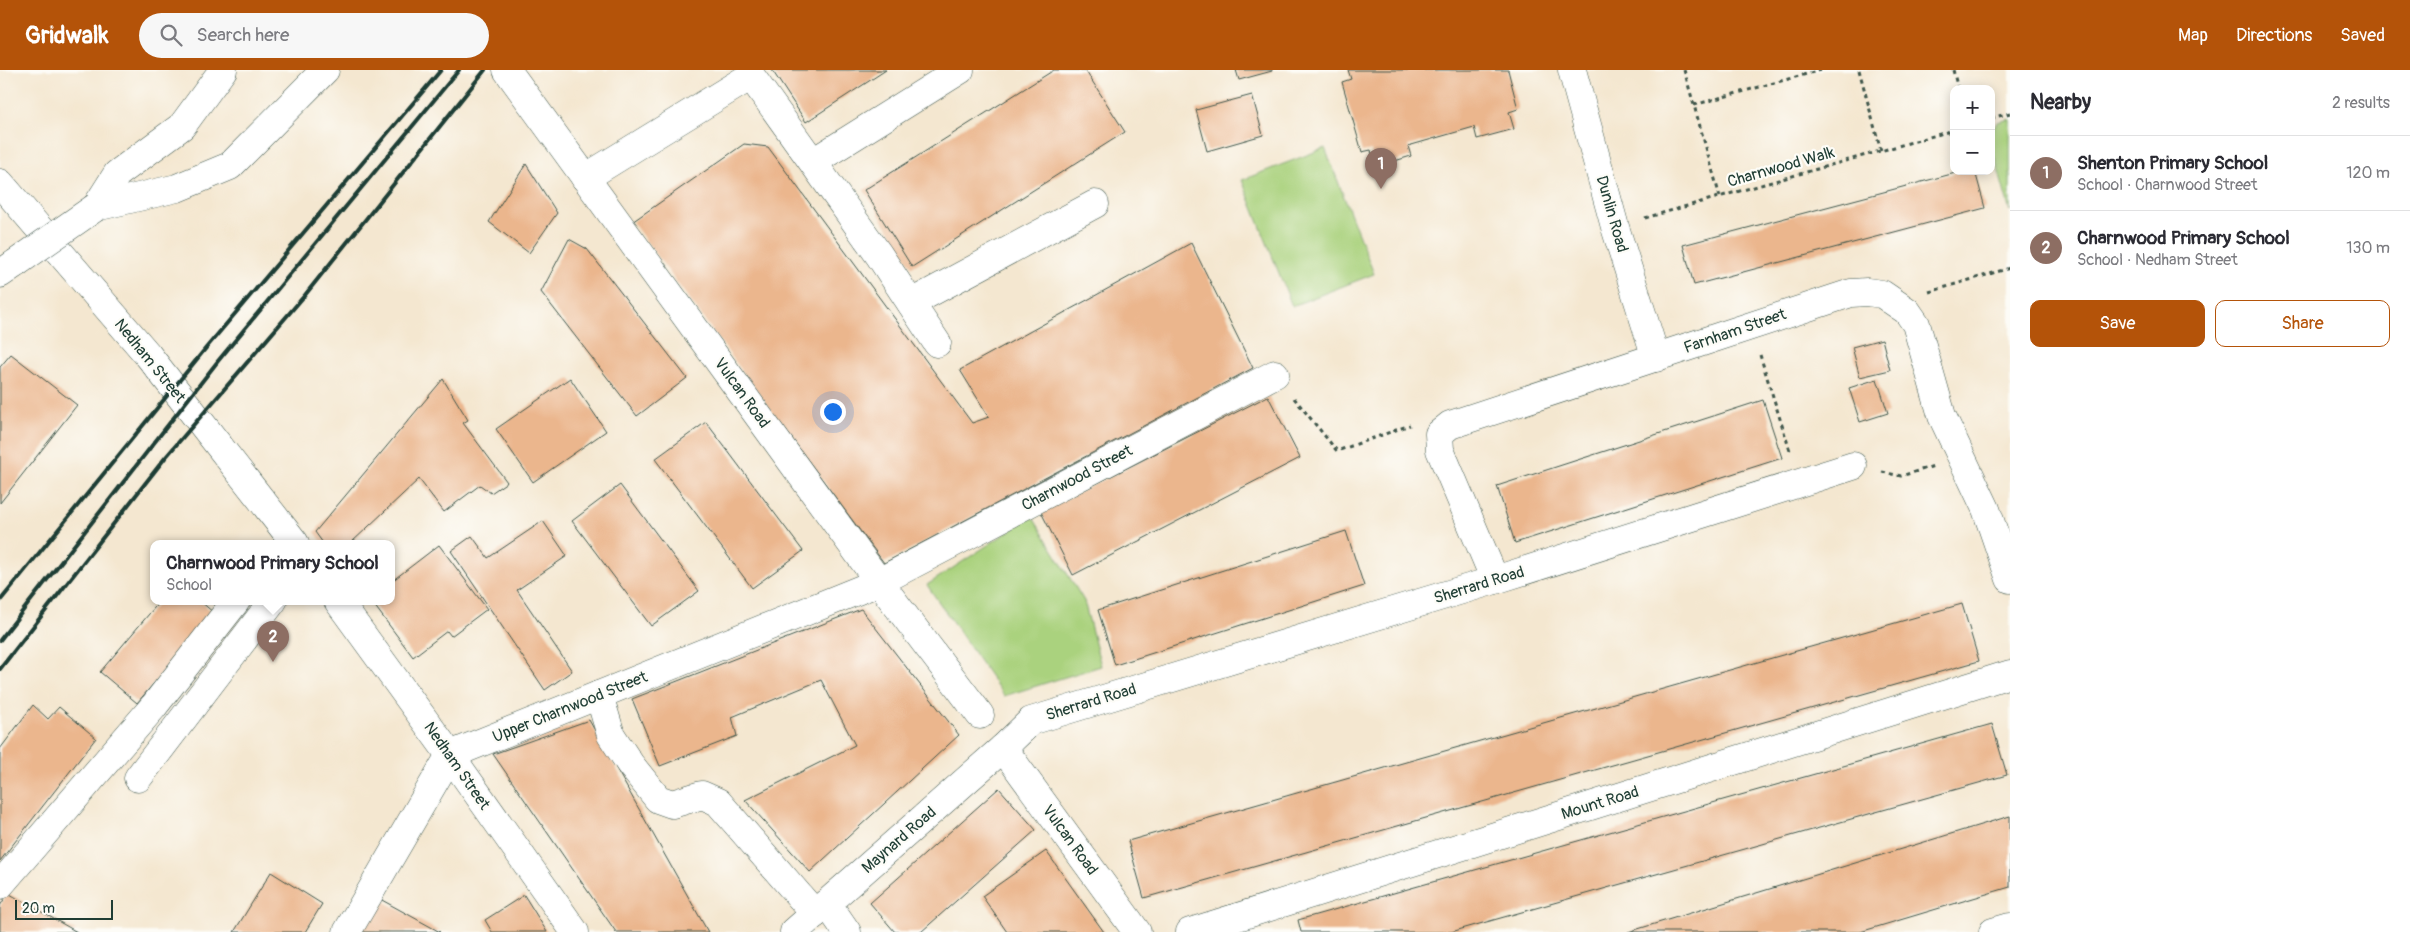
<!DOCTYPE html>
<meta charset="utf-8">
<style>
:root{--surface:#fff;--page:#f7f7f7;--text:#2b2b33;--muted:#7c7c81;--line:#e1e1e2;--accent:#b45309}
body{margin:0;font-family:Pangolin,sans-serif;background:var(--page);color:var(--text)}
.controls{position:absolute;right:15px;top:15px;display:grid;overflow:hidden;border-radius:10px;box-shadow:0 2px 12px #0003}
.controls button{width:45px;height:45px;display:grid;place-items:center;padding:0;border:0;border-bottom:1px solid var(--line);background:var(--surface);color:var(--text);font:25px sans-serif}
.scale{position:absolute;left:15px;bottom:12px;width:98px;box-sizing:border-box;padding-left:5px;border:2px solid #1f3d34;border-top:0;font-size:14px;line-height:18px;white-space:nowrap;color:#1f3d34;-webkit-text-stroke:4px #fdfcf7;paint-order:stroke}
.you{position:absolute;left:832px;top:341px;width:18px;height:18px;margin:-12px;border:4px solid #fff;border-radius:50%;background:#1a73e8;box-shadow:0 0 0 8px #1a73e833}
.badge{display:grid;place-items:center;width:32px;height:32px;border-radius:50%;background:var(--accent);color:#fff;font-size:16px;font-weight:700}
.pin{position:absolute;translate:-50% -41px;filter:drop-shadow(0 1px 2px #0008)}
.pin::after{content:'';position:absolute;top:26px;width:18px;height:15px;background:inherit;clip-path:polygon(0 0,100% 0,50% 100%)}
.popup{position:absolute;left:150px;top:470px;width:245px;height:65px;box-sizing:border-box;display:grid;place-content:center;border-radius:10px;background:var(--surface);filter:drop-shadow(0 1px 4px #0005);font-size:16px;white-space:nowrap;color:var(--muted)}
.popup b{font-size:19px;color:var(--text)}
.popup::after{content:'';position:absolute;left:50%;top:100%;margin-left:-10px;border:10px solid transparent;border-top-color:var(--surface)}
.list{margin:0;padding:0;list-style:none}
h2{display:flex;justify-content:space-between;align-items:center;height:65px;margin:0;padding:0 20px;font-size:21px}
h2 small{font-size:16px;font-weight:400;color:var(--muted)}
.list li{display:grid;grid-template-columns:32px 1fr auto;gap:15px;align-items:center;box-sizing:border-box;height:75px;padding:0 20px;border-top:1px solid var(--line)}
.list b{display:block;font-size:19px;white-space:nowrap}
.list p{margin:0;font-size:16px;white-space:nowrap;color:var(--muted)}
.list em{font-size:16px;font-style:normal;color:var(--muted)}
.actions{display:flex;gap:10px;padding:15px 20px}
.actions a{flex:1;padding:11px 0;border:1px solid var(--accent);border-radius:10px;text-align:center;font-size:18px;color:var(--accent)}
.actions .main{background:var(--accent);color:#fff}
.icon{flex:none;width:28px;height:28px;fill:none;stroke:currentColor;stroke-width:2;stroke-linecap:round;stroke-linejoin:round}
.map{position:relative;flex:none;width:2010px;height:862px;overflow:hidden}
header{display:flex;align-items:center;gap:30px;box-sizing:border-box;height:70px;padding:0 25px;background:var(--accent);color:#fff}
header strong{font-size:24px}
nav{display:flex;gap:28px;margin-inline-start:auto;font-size:18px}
.search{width:350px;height:45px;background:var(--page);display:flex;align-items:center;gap:12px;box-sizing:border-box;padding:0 18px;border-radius:28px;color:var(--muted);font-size:19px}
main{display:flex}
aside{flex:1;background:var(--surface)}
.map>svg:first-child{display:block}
.green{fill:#aad27e;stroke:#648859}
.building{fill:#ebb68d}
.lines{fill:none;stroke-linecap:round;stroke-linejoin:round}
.minor-casing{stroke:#3f564b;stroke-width:29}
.path{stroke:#3f564b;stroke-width:3;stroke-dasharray:4 4;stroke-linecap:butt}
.minor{stroke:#fff;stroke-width:28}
.rail{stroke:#1f3d34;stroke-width:4}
.minor-bridge-casing{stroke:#3f564b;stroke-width:29;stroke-linecap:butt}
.minor-bridge{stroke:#fff;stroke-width:28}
.labels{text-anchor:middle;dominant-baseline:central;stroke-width:4.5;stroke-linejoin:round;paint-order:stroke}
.street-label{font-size:16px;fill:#1f3d34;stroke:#fdfcf7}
</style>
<header>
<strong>Gridwalk</strong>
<div class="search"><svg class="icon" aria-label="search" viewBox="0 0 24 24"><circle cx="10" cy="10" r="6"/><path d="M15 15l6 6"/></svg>Search here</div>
<nav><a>Map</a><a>Directions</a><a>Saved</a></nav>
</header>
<main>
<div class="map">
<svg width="2010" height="862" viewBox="0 0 2010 862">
<rect width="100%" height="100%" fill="#fdfcf7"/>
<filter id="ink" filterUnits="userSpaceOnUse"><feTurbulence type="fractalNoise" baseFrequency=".02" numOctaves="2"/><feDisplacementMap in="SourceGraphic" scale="10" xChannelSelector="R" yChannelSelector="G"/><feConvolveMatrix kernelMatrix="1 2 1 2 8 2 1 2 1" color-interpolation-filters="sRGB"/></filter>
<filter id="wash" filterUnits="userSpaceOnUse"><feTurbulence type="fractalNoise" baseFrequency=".0096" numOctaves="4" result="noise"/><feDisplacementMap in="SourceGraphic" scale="20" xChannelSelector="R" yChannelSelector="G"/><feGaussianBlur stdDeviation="1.12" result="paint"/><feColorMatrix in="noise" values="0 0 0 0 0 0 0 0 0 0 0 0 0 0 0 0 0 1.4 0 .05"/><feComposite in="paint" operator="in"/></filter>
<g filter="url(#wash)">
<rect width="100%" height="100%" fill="#f4e7d0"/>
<g class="green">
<path d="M2010 49V142L1991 74V64L1997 52Z"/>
<path d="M1325 78 1374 204 1292 236 1242 110Z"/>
<path d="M1032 446 1084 531 1101 596 1004 626 927 515Z"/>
</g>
<g id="blocks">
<g class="building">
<path d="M772 0H886L806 52Z"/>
<path d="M1054 0H1085L1125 62 912 197 864 120Z"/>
<path d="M1236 0H1272V1L1239 10Z"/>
<path d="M1348 0H1508L1518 39 1509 42 1514 59 1477 69 1474 57 1408 76 1411 86 1375 97 1371 80 1362 82 1342 12 1351 9Z"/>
<path d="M1252 25 1263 65 1207 81 1196 40Z"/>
<path d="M744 74 768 77 972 353 989 347 960 300 1191 173 1253 298 884 493 632 152Z"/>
<path d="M526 94 557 143 529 183 489 152Z"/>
<path d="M1963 101H1975L1985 138 1694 215 1683 175Z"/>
<path d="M569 169 587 179 687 308 637 346 541 222Z"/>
<path d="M1882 269 1890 300 1860 307 1852 277Z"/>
<path d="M11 284 77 335 0 433V297Z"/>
<path d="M570 308 606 361 533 412 496 359Z"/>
<path d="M443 309 468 350 463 353 507 412 491 423 480 415 444 442 419 409 351 473H323L315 462Z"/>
<path d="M1877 309 1888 343 1860 352 1849 318Z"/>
<path d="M1268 326 1300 388 1073 505 1041 442Z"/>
<path d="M1763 330 1782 388 1515 473 1497 416Z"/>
<path d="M706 352 803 481 752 518 655 389Z"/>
<path d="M620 415 699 521 651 556 572 451Z"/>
<path d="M543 451 567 486 517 520 572 601 545 620 451 481 472 466 488 488Z"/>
<path d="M1346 461 1364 516 1115 595 1098 540Z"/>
<path d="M439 475 487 539 451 566 447 561 413 587 371 531H392V511Z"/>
<path d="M160 531H200L214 543 137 633 100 602Z"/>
<path d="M1962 534 1979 591 1144 828 1128 771Z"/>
<path d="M861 539 959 665 810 802 745 730 855 675 821 610 732 647 737 666 660 696 632 629Z"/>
<path d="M33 635 48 649 59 637 96 668 0 791V679Z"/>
<path d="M589 650 708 862H616L493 684Z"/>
<path d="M1992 654 2007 705 1451 862H1301L1298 850Z"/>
<path d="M999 718 1036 760 921 862H895L870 833Z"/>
<path d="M2010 746V817L1860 862H1628Z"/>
<path d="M1046 781 1104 862H1007L982 826Z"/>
<path d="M271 802 322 834 305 862H234Z"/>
<path d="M8 823 77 862H0V836Z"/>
<path d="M524 825 547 862H492L485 850Z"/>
<path d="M380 829 440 862H361Z"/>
</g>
</g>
</g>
<g filter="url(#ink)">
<use href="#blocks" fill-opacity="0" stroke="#3f564b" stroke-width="1"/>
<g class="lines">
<g class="minor-casing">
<g id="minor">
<path d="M507 0 879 512 980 645"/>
<path d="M1572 0 1615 157 1656 288"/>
<path d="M813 92 960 0"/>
<path d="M585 108 751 6 879 185 937 273"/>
<path d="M0 113 148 285 295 473"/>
<path d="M96 137 177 118 230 96 325 0"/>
<path d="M96 137 117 104 182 56 223 0"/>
<path d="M0 204 16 193"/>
<path d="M911 233 1095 134"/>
<path d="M1495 510 1440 380 1439 364 1450 355 1851 223 1867 222 1882 224 1907 241 1916 254 1942 346 1986 439 2010 509"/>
<path d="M338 531 450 685 575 862"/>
<path d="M599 625 611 665 630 694 658 729 672 734 702 725 718 732 815 844"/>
<path d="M1003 678 1137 862"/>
<path d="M138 708 273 531"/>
<path d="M0 815 154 636 236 531"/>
<path d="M827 833 847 862"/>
<path d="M347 862 450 685 879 512 1275 304"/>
<path d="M794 862 1003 678 1031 651 1495 510 1853 396"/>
<path d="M1190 862 2010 604"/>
<path d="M1993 862 2010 857"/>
</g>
</g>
<g class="path">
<path d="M1684 0 1720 127"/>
<path d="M1859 0 1881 81"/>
<path d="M1953 0 1958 19"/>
<path d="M1694 35 1821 0"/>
<path d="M1991 48 2010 43"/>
<path d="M1645 148 1954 60"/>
<path d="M1929 222 2010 198"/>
<path d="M1760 285 1791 384"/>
<path d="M1294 328 1337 381 1410 355"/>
<path d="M1882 402 1901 406 1934 396"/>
</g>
<use href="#minor" class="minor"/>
<g class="rail">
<path d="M0 531 206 278 441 0"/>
<path d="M0 570 218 291 459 0"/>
<path d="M0 599 165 388 305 225 485 0"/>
</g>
<g class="minor-bridge-casing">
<path id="minor-bridge" d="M16 193 96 137"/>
</g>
<use href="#minor-bridge" class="minor-bridge"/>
</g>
</g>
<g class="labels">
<g class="street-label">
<text transform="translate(1781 97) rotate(-16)">Charnwood Walk</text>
<text transform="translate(1612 144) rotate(74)">Dunlin Road</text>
<text transform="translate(1735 261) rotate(-19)">Farnham Street</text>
<text transform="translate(150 291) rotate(51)">Nedham Street</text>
<text transform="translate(742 323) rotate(54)">Vulcan Road</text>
<text transform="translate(1077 408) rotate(-28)">Charnwood Street</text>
<text transform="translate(1479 515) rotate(-17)">Sherrard Road</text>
<text transform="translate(1091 632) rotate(-17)">Sherrard Road</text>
<text transform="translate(570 637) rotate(-22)">Upper Charnwood Street</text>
<text transform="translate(457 696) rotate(55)">Nedham Street</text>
<text transform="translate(1600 733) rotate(-17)">Mount Road</text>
<text transform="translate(899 770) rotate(-41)">Maynard Road</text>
<text transform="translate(1070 770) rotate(54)">Vulcan Road</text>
</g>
</g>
</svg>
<div class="controls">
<button>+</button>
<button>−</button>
</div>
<div class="scale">20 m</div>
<div class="you"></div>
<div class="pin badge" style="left:1381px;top:119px;background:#8d6e63">1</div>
<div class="pin badge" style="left:273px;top:592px;background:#8d6e63">2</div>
<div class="popup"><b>Charnwood Primary School</b>School</div>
</div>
<aside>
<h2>Nearby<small>2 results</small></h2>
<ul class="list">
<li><span class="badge" style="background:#8d6e63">1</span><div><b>Shenton Primary School</b><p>School · Charnwood Street</p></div><em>120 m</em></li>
<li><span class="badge" style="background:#8d6e63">2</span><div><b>Charnwood Primary School</b><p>School · Nedham Street</p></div><em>130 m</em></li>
</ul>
<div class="actions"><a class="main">Save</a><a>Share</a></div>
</aside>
</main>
